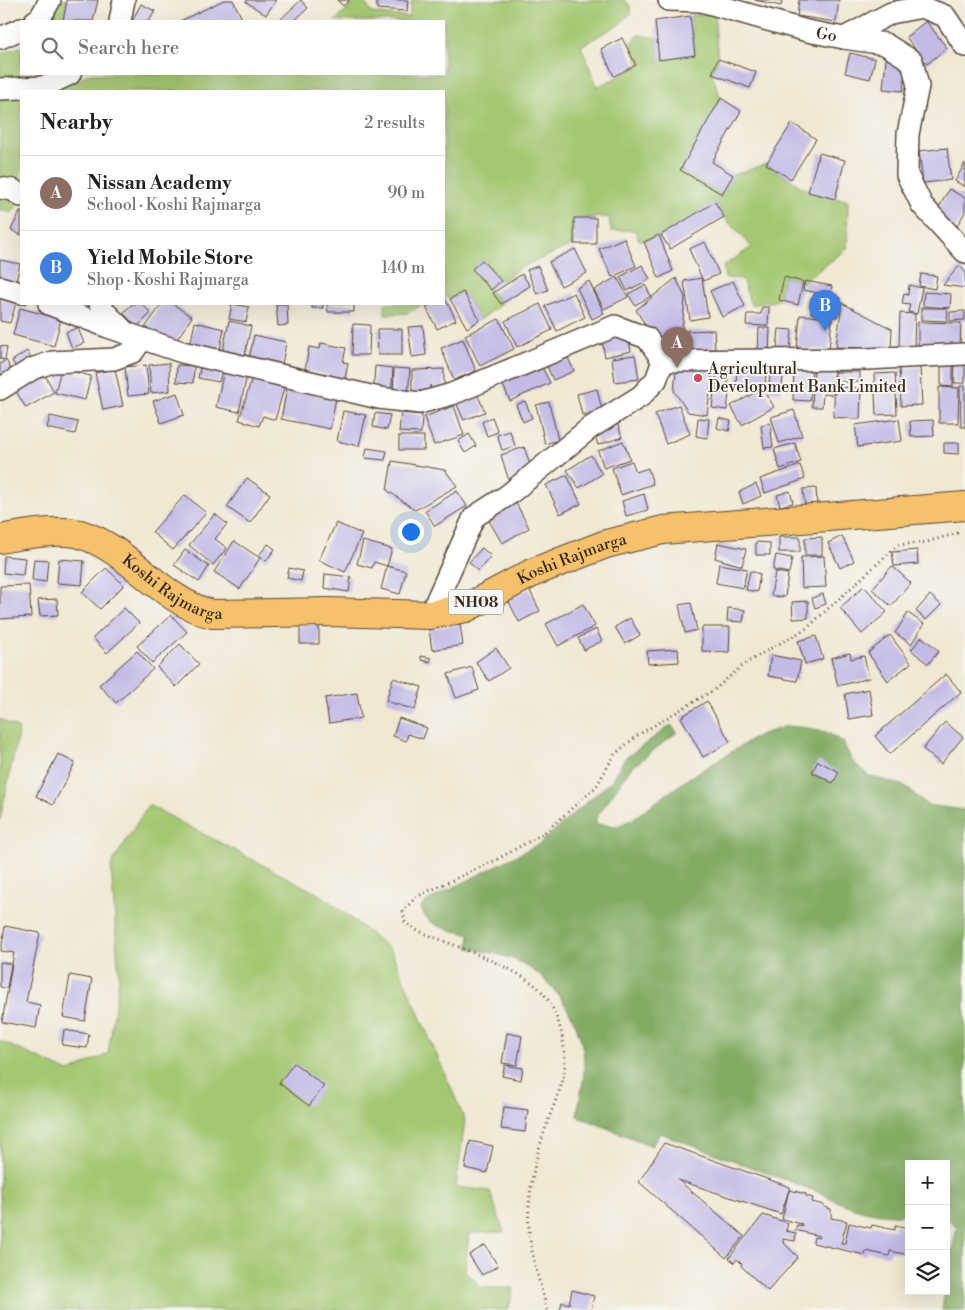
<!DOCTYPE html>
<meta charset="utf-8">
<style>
:root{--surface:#fff;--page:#f6f6f6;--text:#202124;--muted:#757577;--line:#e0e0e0;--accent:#d1495b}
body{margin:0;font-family:"Libre Bodoni",serif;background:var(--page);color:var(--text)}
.controls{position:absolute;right:15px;bottom:15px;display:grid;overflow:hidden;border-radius:0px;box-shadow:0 5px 20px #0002}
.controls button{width:45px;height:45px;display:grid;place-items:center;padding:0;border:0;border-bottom:1px solid var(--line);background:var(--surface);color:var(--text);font:25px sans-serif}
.you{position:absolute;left:410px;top:531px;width:18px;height:18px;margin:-12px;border:4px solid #fff;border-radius:50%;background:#1a73e8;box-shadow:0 0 0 8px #1a73e833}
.badge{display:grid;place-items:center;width:32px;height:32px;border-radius:50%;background:var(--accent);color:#fff;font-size:16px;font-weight:700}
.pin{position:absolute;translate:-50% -41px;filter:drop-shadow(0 1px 2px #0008)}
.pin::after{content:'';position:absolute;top:26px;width:18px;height:15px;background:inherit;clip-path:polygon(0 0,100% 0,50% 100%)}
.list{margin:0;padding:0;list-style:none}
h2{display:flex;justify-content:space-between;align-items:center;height:65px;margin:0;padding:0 20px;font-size:21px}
h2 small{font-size:16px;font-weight:400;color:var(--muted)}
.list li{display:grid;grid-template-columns:32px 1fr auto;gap:15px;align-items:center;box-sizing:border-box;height:75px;padding:0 20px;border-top:1px solid var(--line)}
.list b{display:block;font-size:19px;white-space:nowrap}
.list p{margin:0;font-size:16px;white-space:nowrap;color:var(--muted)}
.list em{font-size:16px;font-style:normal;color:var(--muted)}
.icon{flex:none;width:28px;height:28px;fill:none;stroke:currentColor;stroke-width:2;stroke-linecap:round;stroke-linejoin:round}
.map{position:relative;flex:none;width:965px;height:1310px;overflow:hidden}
.search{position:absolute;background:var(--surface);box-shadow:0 5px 20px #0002;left:20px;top:20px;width:425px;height:55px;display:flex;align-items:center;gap:12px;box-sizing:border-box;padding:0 18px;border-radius:0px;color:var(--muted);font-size:19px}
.panel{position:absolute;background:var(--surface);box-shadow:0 5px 20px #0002;left:20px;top:90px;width:425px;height:215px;border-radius:0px}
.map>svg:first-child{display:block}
.green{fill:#a4c872;stroke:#707948}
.forest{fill:#83ac64;stroke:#5f6b41}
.building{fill:#c3bbe6}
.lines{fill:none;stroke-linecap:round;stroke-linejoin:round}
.minor-casing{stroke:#564639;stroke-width:24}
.major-casing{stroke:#564639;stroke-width:30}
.path{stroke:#564639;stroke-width:3;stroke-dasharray:1 4;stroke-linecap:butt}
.minor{stroke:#fff;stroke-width:21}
.major{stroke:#f5c16b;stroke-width:28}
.poi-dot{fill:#d1495b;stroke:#f6f6f2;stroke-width:2}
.labels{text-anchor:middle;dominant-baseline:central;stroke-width:4;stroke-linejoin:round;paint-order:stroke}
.shield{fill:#f6f6f2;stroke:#73675e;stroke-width:1}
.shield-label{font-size:15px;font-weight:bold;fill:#3b2a1e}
.street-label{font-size:16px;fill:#3b2a1e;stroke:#f6f6f2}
.poi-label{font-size:16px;fill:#3b2a1e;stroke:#f6f6f2;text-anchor:start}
</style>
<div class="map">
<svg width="965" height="1310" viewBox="0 0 965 1310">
<rect width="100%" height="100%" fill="#f6f6f2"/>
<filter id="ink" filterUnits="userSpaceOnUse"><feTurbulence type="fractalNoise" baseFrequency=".02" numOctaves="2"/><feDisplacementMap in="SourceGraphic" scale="10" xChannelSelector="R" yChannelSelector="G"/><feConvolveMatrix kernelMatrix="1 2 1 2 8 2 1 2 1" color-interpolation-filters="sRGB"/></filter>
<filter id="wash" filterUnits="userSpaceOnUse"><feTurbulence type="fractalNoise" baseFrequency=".0096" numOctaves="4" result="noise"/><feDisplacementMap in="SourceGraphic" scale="20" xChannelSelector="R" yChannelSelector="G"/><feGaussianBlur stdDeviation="1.12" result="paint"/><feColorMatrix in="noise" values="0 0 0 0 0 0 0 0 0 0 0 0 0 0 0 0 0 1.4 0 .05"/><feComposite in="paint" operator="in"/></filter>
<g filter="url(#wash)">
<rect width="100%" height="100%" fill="#f0e8d2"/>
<g class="green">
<path d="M56 0H67L63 21H47Z"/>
<path d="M358 0H363L372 13 409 17 412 0H625L630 6 631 13 621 23 581 46 597 87 640 66 631 44 639 35 657 38 659 60 695 55 690 16 714 11 718 59 712 74 721 98 680 170 722 194 733 175 766 164C797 183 810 197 848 200L847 249 803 282 784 277 779 300 751 305 742 279 725 278 723 266 752 247 724 217 715 202C700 211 655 244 639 240L635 230 611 231 609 217 575 218 574 244 522 267 501 281 482 260 472 269 501 304 480 320 463 292 450 299 444 296V91H21V198L12 213 0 210V54L21 47V74H39L34 76 35 90 78 81 88 74H444V21H335Z"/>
<path d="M385 304H423L408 313 385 314Z"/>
<path d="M0 719 19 729 0 820Z"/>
<path d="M148 805 324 897 391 950 465 1120 456 1187 490 1191 504 1232 469 1233 465 1270 482 1288H514L508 1310H0V1041L69 1072 108 1054 119 978 111 865Z"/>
</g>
<path class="forest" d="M671 725 677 732 630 769 596 818V824L617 826 631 820 689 778 759 735 787 726 808 728 826 732 843 742 852 761 869 776 905 786 927 805 965 810V1310H942L947 1271 957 1227 946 1217V1164H909V1215C879 1217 849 1209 823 1194L660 1133 652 1146 577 1116C579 1098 586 1076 584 1058 581 1018 550 974 513 959 499 954 483 951 468 948L470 935C454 930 425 928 421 907L427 901 539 844 611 781 624 759Z"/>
<g id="blocks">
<g class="building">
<path d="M67 0H98L93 21H63Z"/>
<path d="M224 0H233L243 21H180Z"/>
<path d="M247 0H276L266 15 246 2Z"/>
<path d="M301 0 308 8 294 21H279Z"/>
<path d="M337 0H350L343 6Z"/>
<path d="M377 0H408L407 11 377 9Z"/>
<path d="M755 0H782L781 6Z"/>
<path d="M799 0H839L836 22 797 16Z"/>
<path d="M141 4 155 11 149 21H132Z"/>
<path d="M690 16 695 55 659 60 655 21Z"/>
<path d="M926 21 947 48 927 64 906 37Z"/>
<path d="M622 38 636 65 614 76 601 49Z"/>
<path d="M850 53 875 59 870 79 845 73Z"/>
<path d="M718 59 756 72 750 88 712 74Z"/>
<path d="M886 59 906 60 903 91 883 89Z"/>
<path d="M721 98 741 111 712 162 733 175 722 194 680 170Z"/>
<path d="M792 123 816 139 791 179 766 164Z"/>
<path d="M947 148 951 180 923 183 919 151Z"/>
<path d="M819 153 845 160 835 199 808 192Z"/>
<path d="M965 163V187L955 181Z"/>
<path d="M949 189 965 198V212L956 228 934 217Z"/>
<path d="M715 202 724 217 670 249 661 235Z"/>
<path d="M21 210V235L11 230Z"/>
<rect x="574" y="218" width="22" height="26"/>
<path d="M659 235 673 271 659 278 644 242Z"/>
<path d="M624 238 636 266 612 277 599 249Z"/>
<path d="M705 242 719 274 703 281 689 249Z"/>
<path d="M575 249 587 273 561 286 549 262Z"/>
<path d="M0 260 20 264 15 286 0 282Z"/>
<path d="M482 260 501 281 491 290 472 269Z"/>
<path d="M642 265 650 279 627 291 620 277Z"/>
<path d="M538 266 548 290 537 294 527 270Z"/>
<path d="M959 266 965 271V288L943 285Z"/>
<path d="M522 274 530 286 501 304 493 293Z"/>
<path d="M921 274 937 276 935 289 919 286Z"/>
<path d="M617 277 628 297 604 309 594 290Z"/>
<path d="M784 277 803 282 798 305 779 300Z"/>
<path d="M676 278 685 297 681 343 659 347 636 310Z"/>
<path d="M702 278 708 317 690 320 684 281Z"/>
<path d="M589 281 604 313 592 319 577 288Z"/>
<path d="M733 281 745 306 722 317 710 291Z"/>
<path d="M805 281 832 286 830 295 803 290Z"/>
<path d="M645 285 651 296 635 305 628 294Z"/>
<path d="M909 285 922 288 917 314 908 312 910 305 902 304 904 294 908 295Z"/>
<path d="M463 292 480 320 467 328 450 299Z"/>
<path d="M924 292 951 294 950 308 923 306Z"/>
<path d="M574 293 585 317 557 331 545 306Z"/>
<path d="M814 294 840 298 837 317 811 313Z"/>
<path d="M444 296 456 320 437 329 426 307 433 304H444Z"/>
<path d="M0 299 16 303 10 323 0 321Z"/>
<path d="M842 303 892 329 891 349 836 347Z"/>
<path d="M132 304H142L151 313 137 327 123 313Z"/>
<path d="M162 304H173L192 317 171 348 144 329Z"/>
<path d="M232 304 249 307 246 322 229 319Z"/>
<path d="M276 304H287L288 325 278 326Z"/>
<rect x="312" y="304" width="11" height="4"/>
<path d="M327 304H354V312H328Z"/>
<path d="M540 304 552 330 517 347 505 321Z"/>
<path d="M762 307H769L768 326 746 325 747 314H761Z"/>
<path d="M20 308 61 319 54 346 13 335Z"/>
<path d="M921 308H948L947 321 921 320Z"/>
<path d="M965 311V320L950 321V312Z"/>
<path d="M900 313 915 314 914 347H899Z"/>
<path d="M800 315 832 318 829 350 797 348Z"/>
<path d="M499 319 514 349 480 366 465 335Z"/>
<path d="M229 321 251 326 244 359 222 354Z"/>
<path d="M195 322 224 329 219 353 190 346Z"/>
<path d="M918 322 961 323 960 347H918Z"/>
<path d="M353 324 370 325 369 355H352Z"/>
<path d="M423 326 426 355 412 357 408 327Z"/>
<path d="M78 328 84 343 72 348 66 332Z"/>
<path d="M759 328H770L769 351H758Z"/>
<path d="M377 329H402V355H378Z"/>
<path d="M779 329 792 330 790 350 777 348Z"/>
<path d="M714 330 715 349 687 350 686 331Z"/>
<path d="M627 331 631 351 605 357 601 336Z"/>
<path d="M254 335 286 342 282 365 249 359Z"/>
<path d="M463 339 476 371 454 380 441 348Z"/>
<path d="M321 343 346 348 343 362 348 363 345 379 305 370 309 347 320 349Z"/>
<path d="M0 346 7 347 5 360 0 359Z"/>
<path d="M564 349 574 371 553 380 544 359Z"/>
<path d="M27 351 36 366 21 376 12 361Z"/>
<path d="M635 355 639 379 615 382 612 358Z"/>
<path d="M538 359 550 383 510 401 500 378Z"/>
<path d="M6 360 16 379 6 384 0 372V364Z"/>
<path d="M955 361H965V383H954Z"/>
<path d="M169 363 170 391 151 393 149 365Z"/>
<path d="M941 363H953V387L941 386Z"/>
<path d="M677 364 713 368 707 415 688 412 674 391Z"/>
<path d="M146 365 149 394 128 396 125 367Z"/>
<path d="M177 365 194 366 193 383 176 382Z"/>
<path d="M201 365 222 370 219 382 198 378Z"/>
<path d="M375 366 393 368 391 397 373 395Z"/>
<path d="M794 366 812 367 810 401 793 400Z"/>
<path d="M814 367 834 368 833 395 823 394 822 407H812Z"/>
<path d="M920 367 922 405 901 406 899 368Z"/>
<path d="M394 368 410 369 408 398 393 397Z"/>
<path d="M737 368 766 370 765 386 736 385Z"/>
<path d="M61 369 91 376 85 400 55 393Z"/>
<path d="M115 369 123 406 103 410 95 373Z"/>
<path d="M444 369V394L431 393 430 385V396L412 395V370Z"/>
<path d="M717 369 729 370 727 391 715 390Z"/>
<path d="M771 369 784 371 781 393 768 391Z"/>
<path d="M224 370 247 375 239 412 216 407Z"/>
<path d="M43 371 54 392 26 408 14 388Z"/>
<rect x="835" y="372" width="25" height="10"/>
<path d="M895 373 897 414 876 415 874 374Z"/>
<path d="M252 378 284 388 275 420 263 416 259 426 239 420Z"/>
<path d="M960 386H965V427H961Z"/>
<path d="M835 387 861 388 860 419 833 417Z"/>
<path d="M939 387 959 388 958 423H939Z"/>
<path d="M287 388 336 398 330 429 281 419Z"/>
<path d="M763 388 774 407 742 425 731 406Z"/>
<path d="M597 389 602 410 582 415 577 394Z"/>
<path d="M476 391 485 412 464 420 455 400Z"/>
<path d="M714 392 729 393 727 410 712 408Z"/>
<path d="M177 393 184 415 161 423 153 401Z"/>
<path d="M525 401 532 418 523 422 516 405Z"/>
<path d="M549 402 558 440 545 444 536 405Z"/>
<path d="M679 405 690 434 666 444 655 414Z"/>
<path d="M454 406 464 435 434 445 424 417Z"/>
<path d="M794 410 802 436 779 443 771 417Z"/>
<path d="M343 411 366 415 359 446 337 441Z"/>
<path d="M375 413 390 415 387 430 373 427Z"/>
<path d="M401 413 422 415 421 433 399 432Z"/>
<path d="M50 416 78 422 75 434 47 428Z"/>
<path d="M492 417 498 432 487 436 482 422Z"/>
<path d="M698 418 709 419 707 438 696 436Z"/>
<path d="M719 418 731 421 729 431 717 428Z"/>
<path d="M616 419 622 437 598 445 592 427Z"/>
<path d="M899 419 902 441 858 447 855 425Z"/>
<path d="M933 420 934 436 911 437 910 421Z"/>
<path d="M770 423 773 447 764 448 761 425Z"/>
<path d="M510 431 515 446 502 450 497 435Z"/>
<path d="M469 434 476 446 465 453 458 441Z"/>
<rect x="399" y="436" width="25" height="14"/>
<path d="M623 441 630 459 604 468 598 451Z"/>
<path d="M795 443 801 462 780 469 774 449Z"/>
<path d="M944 443H959V454L944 453Z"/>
<path d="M524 447 533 473 509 481 501 455Z"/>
<path d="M367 448 387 451 385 460 365 458Z"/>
<path d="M591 455 602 474 579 488 567 470Z"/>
<path d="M392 461 445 470 457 486 415 510 387 490Z"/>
<path d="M632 461 636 472 648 468 653 484 621 495 612 468Z"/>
<path d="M800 465 805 479 765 493 760 479Z"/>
<path d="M567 475 581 504 560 514 546 485Z"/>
<path d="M247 478 270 494 250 523 227 507Z"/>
<path d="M756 484 761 496 743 504 739 492Z"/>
<path d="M816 488 817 505 805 507 803 489Z"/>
<path d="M457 491 467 506 435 526 425 511Z"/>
<path d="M790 491 793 503 780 506 777 495Z"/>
<path d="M644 494 648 510 626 516 622 501Z"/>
<path d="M185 495 206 513 173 550 152 532Z"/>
<path d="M516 503 529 528 502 543 488 519Z"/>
<path d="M215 514 227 524 215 539 227 548 213 565 189 545Z"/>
<path d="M336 523 362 534 345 572 319 560Z"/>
<path d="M842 536 854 561 840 568 828 543Z"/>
<rect x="779" y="537" width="21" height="15"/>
<path d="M822 537V555H805V538Z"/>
<path d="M234 541 260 558 240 589 214 572Z"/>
<path d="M363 541 392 549 387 566 374 562 372 568 357 564Z"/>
<path d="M756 542 770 543V555H756Z"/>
<path d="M718 543 746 549 742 566 715 558Z"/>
<path d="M268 544 275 549 266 561 259 555Z"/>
<path d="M482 548 491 556 478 571 469 562Z"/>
<path d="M185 550 209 566 199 582 174 565Z"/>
<path d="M917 550 918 564 894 566 892 552Z"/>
<path d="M776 555 792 558 789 573 773 570Z"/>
<path d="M4 556 25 558 23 575 3 573Z"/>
<path d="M824 556 826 587 802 588 801 557Z"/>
<path d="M34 559 48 560 46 582 32 580Z"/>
<path d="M59 559 84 561 82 585 57 583Z"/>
<path d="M719 564 747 569 743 588 716 583Z"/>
<path d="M387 566 406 571 400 594 381 589Z"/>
<path d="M892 566 911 583 891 606 872 589Z"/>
<path d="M106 568 124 585 100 609 82 592Z"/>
<path d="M289 568 303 571 301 581 287 578Z"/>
<path d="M750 571 760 574 757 592 746 590Z"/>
<path d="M775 572 788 574 785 597 771 596Z"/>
<path d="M325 574 351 577 349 592 324 588Z"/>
<path d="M29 585 31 617 0 619V586Z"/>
<path d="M864 586 887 612 862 634 840 608Z"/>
<path d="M529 589 540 611 519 622 508 600Z"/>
<path d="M823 594 826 604 815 608 812 598Z"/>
<path d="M930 595 941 605 926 620 916 611Z"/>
<path d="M57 599 58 615 40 616 38 600Z"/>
<path d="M808 601V618L793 619 792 602Z"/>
<path d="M691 603 697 630 685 633 679 605Z"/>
<path d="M583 604 595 626 558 646 546 624Z"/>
<path d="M124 608 139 623 107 653 93 638Z"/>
<path d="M728 608 745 610 743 622 727 621Z"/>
<path d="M908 613 924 624 911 644 895 633Z"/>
<path d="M171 615 187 632 152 663 137 646Z"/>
<path d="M630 618 640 635 625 644 615 627Z"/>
<path d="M319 624V644H300V625Z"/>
<path d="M460 624 463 645 432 650 429 629Z"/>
<path d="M702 627H730L729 652 702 651Z"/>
<path d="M596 629 602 641 584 650 578 638Z"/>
<path d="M890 635 911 663 888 681 868 653Z"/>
<path d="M816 636 823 659 805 664 798 641Z"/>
<path d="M922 637 939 651 928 664 911 650Z"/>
<path d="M180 644 199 664 176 687 157 667Z"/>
<path d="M496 648 509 668 489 681 476 662Z"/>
<path d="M678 649 679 662 648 664 647 651Z"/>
<path d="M137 651 153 669 116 703 99 685Z"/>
<path d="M850 653 851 659 864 656 869 678 838 686 831 658Z"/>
<path d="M771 655 801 661 797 681 768 676Z"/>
<path d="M421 656 431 658 430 662 421 660Z"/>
<path d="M472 667 479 690 456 698 448 674Z"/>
<path d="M946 674 961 692 890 754 875 736Z"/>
<path d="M393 678 422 687 415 710 386 701Z"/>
<path d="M869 689 873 715 849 719 845 694Z"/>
<path d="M357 693 361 718 329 723 325 698Z"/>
<path d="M707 701 730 742 703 757 681 717Z"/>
<path d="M399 718 427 728 423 739 408 734 406 741 393 736Z"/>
<path d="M945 722 963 737 941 764 923 749Z"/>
<path d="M58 754 75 763 53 805 36 796Z"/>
<path d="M818 761 839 772 833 783 812 772Z"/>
<path d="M5 926 40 933 26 1002 40 1005 36 1028 2 1022 14 953 1 951Z"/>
<path d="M0 962 11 964 7 988 0 987Z"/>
<path d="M70 975 92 979 85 1021 63 1017Z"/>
<path d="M64 1030 89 1034 87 1048 62 1045Z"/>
<path d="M507 1033 522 1036 517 1065 502 1063Z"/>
<path d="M294 1063 324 1086 309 1106 279 1083Z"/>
<path d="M505 1065 523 1068 521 1080 502 1076Z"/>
<path d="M504 1107 528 1110 525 1132 501 1129Z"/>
<path d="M470 1141 493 1146 487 1173 465 1168Z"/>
<path d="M664 1143 790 1187 781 1214 678 1180 744 1236 726 1258 639 1182Z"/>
<path d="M789 1190 806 1194V1196L813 1198 812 1202 824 1205V1207L831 1209V1218L847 1221 841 1243H845L849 1223 871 1228 872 1225 895 1230V1225L909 1228V1255L890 1251 889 1256 866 1251 865 1255 813 1243 814 1237 819 1238V1236L795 1230 797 1225 802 1226V1224L782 1219Z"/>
<path d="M763 1215 788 1223 786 1231 796 1233 795 1241 783 1239V1242L798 1257 768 1291 741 1266 742 1264 737 1259 734 1263 729 1258Z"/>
<path d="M485 1245 498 1266 482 1275 469 1255Z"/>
<path d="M572 1290 594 1296 591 1310H560L562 1302 569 1304Z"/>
</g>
</g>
</g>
<g filter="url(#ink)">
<use href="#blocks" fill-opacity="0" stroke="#564639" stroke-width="1"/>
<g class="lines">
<g class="minor-casing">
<g id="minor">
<path id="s1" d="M669 0 701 1 807 31 844 38 891 13 922 7 945 16 965 46"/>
<path d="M35 21 40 18 50 0"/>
<path d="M120 21 124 0"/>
<path d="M0 38 21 29"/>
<path d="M844 38 885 44 912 61 918 86 908 134 907 175 922 205 965 252"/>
<path d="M0 89 43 87 70 74"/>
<path d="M0 188 13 190 21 196"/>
<path d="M0 287 21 293"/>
<path d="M49 304 108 327 182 352 379 398 420 403 452 394 615 326 647 338 663 361 867 359 965 354"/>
<path d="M100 304 105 312 123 330"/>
<path d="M0 389 32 369 52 362 114 359 133 352 142 339"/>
<path d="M430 615 474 517 508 495 590 428 641 396 656 380 663 361"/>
</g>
</g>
<g class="major-casing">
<g id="major">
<path id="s2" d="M0 539C21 535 59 528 80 534 130 549 160 601 212 614L328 612 430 615 466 608 534 572 606 544 663 530 965 506"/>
</g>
</g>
<path class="path" d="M547 1310C538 1276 526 1241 529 1206 531 1176 538 1149 548 1121 553 1106 561 1090 564 1074 568 1047 558 1004 536 986 509 964 450 944 416 930L405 922 403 911 416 897 496 860 544 833 596 787 615 754 638 735 714 690 747 662 807 628 898 545 927 542 958 533"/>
<use href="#minor" class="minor"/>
<use href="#major" class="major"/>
</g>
</g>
<circle class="poi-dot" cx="698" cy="378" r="5"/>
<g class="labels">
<rect class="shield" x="448.5" y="589.5" width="55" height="25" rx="4"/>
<g class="shield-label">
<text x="476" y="602">NH08</text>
</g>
<g class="street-label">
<text stroke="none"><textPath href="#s1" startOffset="162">Go</textPath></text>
<text stroke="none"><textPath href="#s2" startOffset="608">Koshi Rajmarga</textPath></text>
<text stroke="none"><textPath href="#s2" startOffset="189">Koshi Rajmarga</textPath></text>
</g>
<g class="poi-label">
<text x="708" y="369">Agricultural<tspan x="708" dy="18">Development Bank Limited</tspan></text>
</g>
</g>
</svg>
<div class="controls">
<button>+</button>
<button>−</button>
<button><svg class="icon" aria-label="layers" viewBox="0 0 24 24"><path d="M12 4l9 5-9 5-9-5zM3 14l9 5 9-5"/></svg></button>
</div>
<div class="you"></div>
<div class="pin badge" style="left:677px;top:368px;background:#8d6e63">A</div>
<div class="pin badge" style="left:825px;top:331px;background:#3f7fe0">B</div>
<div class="search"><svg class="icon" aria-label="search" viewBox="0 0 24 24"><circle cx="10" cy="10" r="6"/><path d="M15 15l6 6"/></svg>Search here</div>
<section class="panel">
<h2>Nearby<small>2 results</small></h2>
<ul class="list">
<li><span class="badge" style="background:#8d6e63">A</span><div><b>Nissan Academy</b><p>School · Koshi Rajmarga</p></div><em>90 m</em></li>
<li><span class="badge" style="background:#3f7fe0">B</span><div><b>Yield Mobile Store</b><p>Shop · Koshi Rajmarga</p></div><em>140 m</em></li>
</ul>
</section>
</div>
